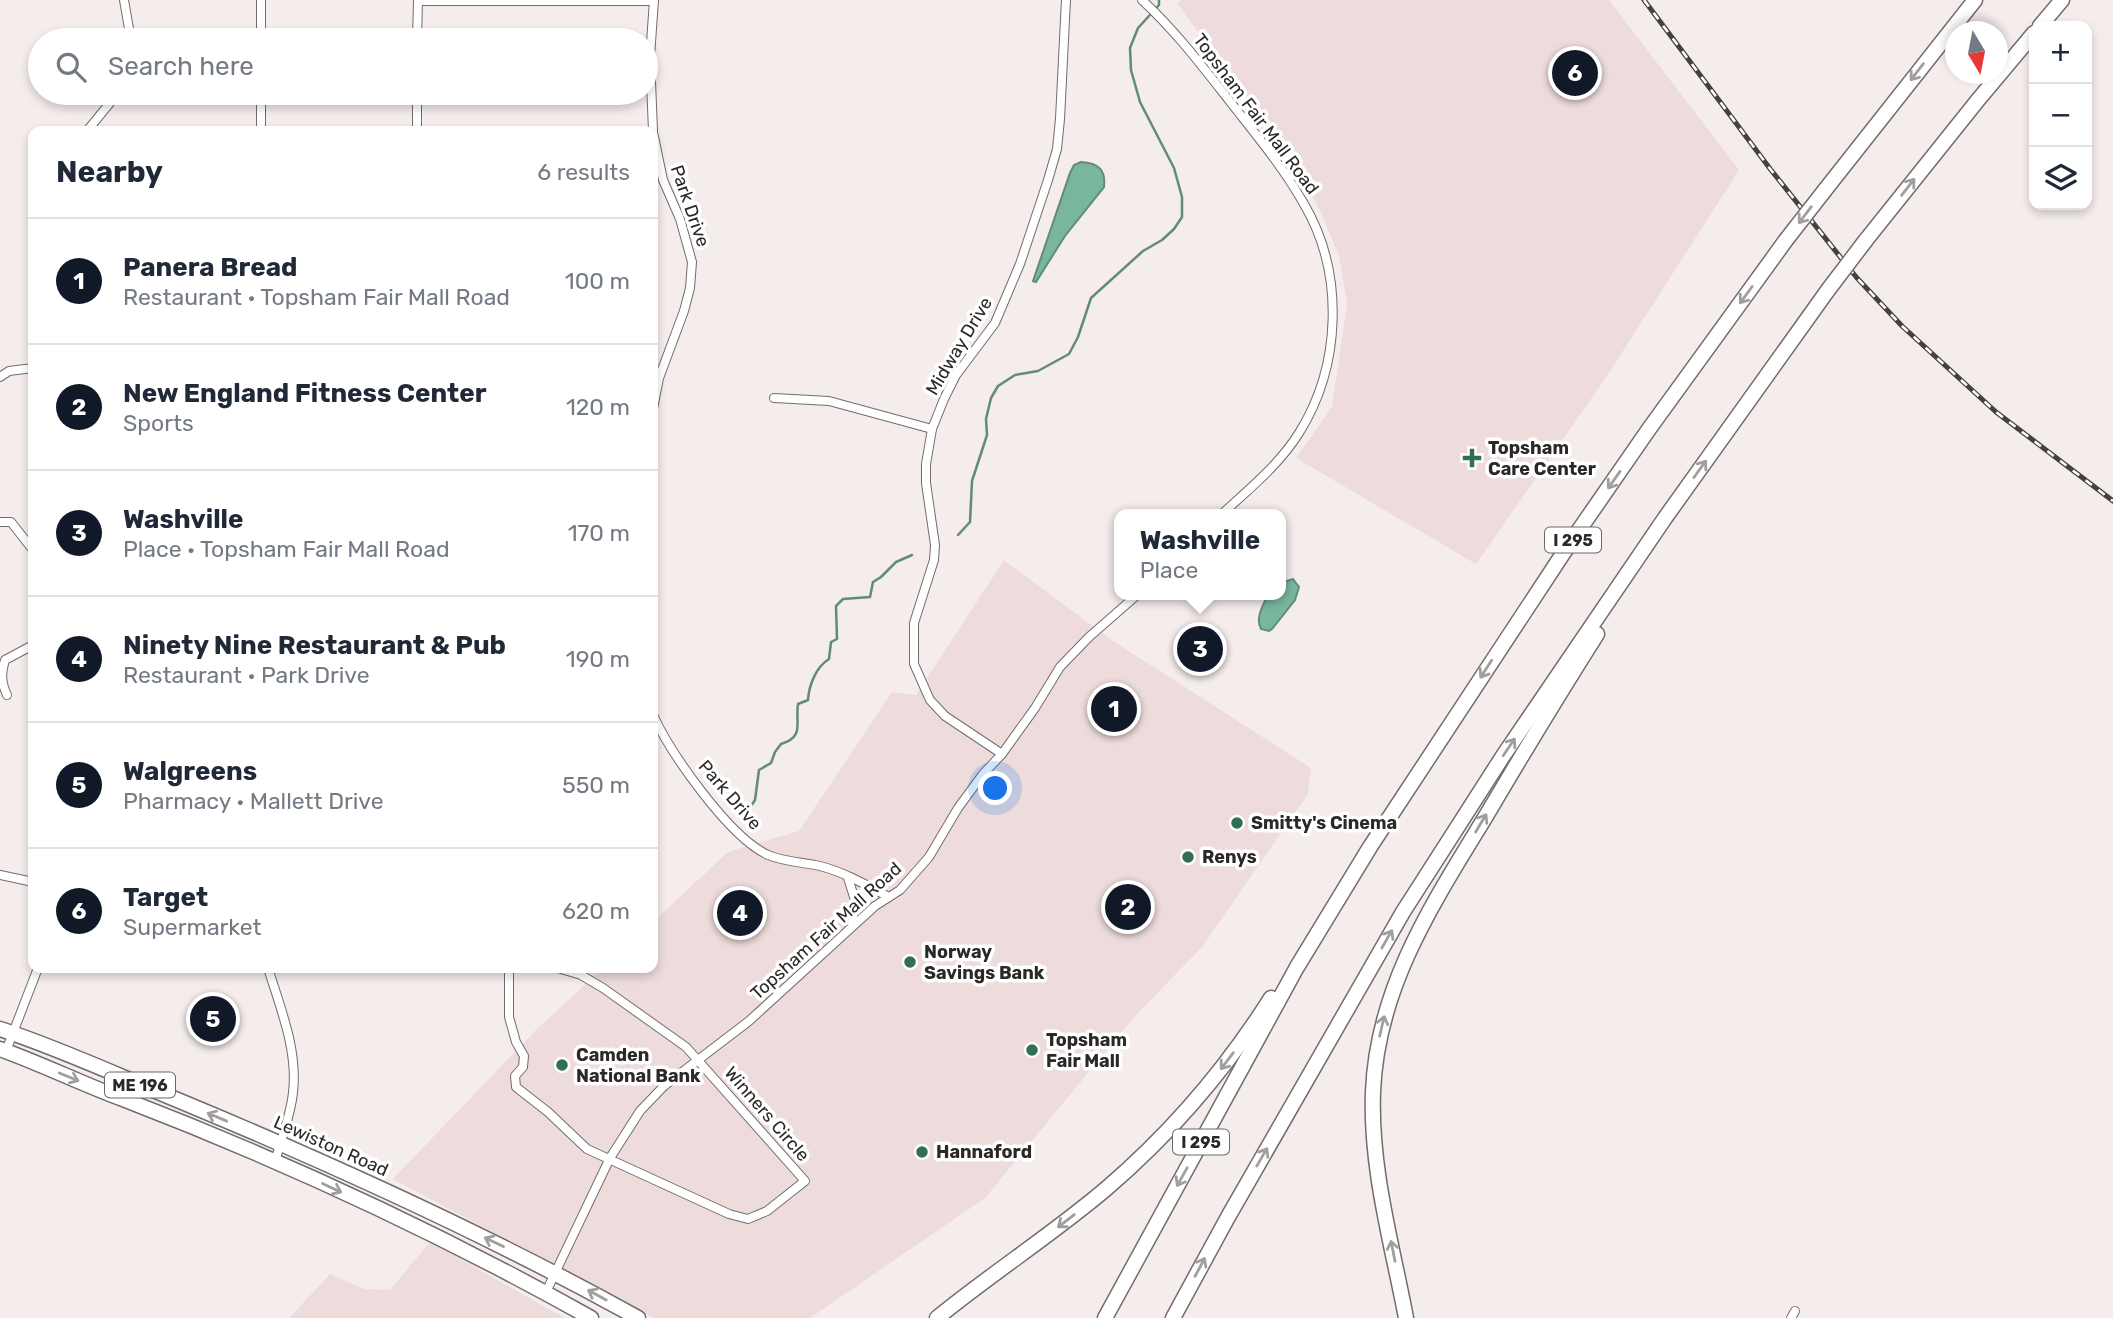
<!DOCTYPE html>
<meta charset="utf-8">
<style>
:root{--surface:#fff;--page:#f2f2f3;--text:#1f2937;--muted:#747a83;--line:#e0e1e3;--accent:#111827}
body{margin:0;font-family:Rubik,sans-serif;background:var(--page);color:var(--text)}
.controls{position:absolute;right:21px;top:21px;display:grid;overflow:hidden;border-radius:14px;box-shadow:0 4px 10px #0003}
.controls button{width:63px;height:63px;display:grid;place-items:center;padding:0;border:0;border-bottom:2px solid var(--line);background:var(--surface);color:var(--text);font:35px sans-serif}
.compass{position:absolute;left:1945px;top:21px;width:63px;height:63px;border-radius:50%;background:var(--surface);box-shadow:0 4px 10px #0003;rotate:170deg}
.you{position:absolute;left:996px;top:789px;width:24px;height:24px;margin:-18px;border:5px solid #fff;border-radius:50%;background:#1a73e8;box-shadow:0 0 0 10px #1a73e833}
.badge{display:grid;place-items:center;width:46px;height:46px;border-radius:50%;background:var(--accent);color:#fff;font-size:23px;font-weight:700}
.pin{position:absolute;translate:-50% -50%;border:4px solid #fff;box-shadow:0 2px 7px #0006}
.popup{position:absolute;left:1114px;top:509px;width:172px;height:91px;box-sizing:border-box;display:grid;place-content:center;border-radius:14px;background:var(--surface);filter:drop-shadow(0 2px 5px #0005);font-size:23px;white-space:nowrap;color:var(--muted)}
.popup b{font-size:26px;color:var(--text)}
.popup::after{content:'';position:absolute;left:50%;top:100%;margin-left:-14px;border:14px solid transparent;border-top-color:var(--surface)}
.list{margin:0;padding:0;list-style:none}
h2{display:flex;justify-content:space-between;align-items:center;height:91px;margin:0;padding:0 28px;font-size:30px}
h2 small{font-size:23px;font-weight:400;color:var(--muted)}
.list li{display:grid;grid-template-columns:46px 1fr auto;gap:21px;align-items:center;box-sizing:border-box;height:126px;padding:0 28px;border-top:2px solid var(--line)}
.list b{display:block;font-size:26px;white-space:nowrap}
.list p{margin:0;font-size:23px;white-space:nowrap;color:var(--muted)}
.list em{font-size:23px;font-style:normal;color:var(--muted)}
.icon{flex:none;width:38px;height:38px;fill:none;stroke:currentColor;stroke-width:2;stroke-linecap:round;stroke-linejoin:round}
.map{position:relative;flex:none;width:2113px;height:1318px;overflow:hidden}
.search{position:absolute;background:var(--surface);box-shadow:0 4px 10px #0003;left:28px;top:28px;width:630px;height:77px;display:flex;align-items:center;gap:18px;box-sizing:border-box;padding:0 24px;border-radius:38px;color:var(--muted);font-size:26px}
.panel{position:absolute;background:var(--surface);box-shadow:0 4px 10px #0003;left:28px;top:126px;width:630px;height:847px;border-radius:14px}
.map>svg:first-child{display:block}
.built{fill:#eedcdc}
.water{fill:#79b69e;stroke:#628b7b;stroke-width:2}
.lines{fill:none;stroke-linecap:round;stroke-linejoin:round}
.stream{stroke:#628b7b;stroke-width:2.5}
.street-casing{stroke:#736c6c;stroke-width:10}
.highway-casing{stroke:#736c6c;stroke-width:17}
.street{stroke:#fff;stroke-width:8}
.highway{stroke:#fff;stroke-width:14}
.rail-casing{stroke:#454141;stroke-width:5}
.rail{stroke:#fff;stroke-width:2.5;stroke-dasharray:8;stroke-linecap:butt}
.highway-bridge-casing{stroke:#736c6c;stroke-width:17;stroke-linecap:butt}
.highway-bridge{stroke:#fff;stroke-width:14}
.oneway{stroke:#a09e9e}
.poi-dot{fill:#326d58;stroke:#fff;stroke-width:2.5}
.labels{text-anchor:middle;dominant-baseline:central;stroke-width:7;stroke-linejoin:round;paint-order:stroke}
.shield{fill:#fff;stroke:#6b6868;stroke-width:2}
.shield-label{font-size:16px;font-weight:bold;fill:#2b2828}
.street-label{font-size:18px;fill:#2b2828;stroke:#fff}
.poi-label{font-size:18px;font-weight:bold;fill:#2b2828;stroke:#fff;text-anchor:start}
</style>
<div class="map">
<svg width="2113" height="1318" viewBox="0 0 2113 1318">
<rect width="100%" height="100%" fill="#f5ecec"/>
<g class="built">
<path d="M1181 0H1609L1739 170 1607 376 1476 564 1296 458 1332 407 1347 304 1339 256 1320 210 1290 157 1177 3Z"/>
<path d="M1004 560 1113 641 1311 768 1308 794 1202 947 1134 1017 985 1198 810 1318H654L393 1179 536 1030 603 968H653V922L728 852 799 831 892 692 916 695Z"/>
<path d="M430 1242 565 1318H289L330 1274 364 1289 390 1290Z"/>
</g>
<g class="water">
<path d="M1081 162C1098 163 1106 169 1104 187L1065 236 1036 282 1033 281 1070 173 1074 165Z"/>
<path d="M1293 579 1299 587 1295 600 1272 629 1269 631 1261 629C1255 618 1263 605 1268 595H1280L1281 583Z"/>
</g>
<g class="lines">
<g class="stream">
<path d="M958 535 970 522 972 481 987 435 986 419 991 398 998 386 1015 375 1038 371 1069 354 1078 337 1091 298 1143 251 1162 240 1174 229 1182 217V197L1174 168 1140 102 1131 70 1130 48 1138 28 1159 5V0"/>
<path d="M751 806 755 800 759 770 771 763 775 752 781 744C805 737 795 723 798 704L808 700C809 685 816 667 829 659L831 642 837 639 836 606 843 599 870 597 873 582 881 577 896 562 912 555"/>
</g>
<g class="street-casing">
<g id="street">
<path d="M124 0 131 40"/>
<path d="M261 0V40"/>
<path d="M1142 0C1179 34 1208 74 1239 113 1262 142 1286 172 1304 204 1345 274 1341 366 1299 433 1279 465 1249 489 1222 514"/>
<path d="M418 1H654"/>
<path d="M417 40 418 0"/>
<path d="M261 93V131"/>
<path d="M87 131 118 93"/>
<path d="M417 131V93"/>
<path d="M653 131 650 57 654 0"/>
<path d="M653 132 663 180 680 219 692 262 690 288 684 311 659 378 653 409"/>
<path d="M0 377 9 371 33 368"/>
<path d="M774 398 829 401 932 429"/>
<path d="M0 522H11L33 550"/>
<path d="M7 695C1 682 1 674 5 660L33 645"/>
<path d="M653 715C671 754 729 837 768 855 785 862 803 862 820 866 844 872 868 886 889 897"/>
<path d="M1002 754 945 716 930 700 914 664V623L934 560 935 545 926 483V464L932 429 944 399 956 375 995 323 1020 264 1048 180 1057 149 1060 119 1066 0"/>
<path d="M0 875 33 882"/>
<path d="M848 878 855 900 852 926"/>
<path d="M268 968C280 1007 298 1050 293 1092 291 1115 281 1139 275 1162"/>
<path d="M509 968V1017L516 1042 524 1056 523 1067 515 1076 516 1087 548 1112 587 1149 729 1214 748 1219 767 1211 805 1181 686 1047 603 988 581 975 558 968"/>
<path d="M6 1051 38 968"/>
<path d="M546 1292 610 1158 640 1111 664 1086 749 1021 875 906 900 890 929 857 958 808 983 774 1002 754 1035 708 1060 667 1089 637 1137 595"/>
<path d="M1791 1318 1795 1311"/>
</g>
</g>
<g class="highway-casing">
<g id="highway">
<path d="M2040 26 2062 0"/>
<path d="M1825 190 1975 0"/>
<path d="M1866 240 1978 100 2034 33"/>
<path d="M0 1029C64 1050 125 1079 187 1104 341 1168 492 1237 638 1318"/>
<path d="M0 1049C42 1064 82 1084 123 1099 284 1161 441 1234 591 1318"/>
<path d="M937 1318C992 1273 1053 1234 1107 1188 1171 1133 1226 1069 1271 998"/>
<path d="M1105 1318 1297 967 1370 847 1568 546 1649 429 1786 240"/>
<path d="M1173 1318 1228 1217 1403 912 1503 756 1665 518 1828 290"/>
<path d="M1406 1318C1392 1244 1370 1168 1373 1092 1377 987 1433 903 1486 816 1522 755 1559 694 1597 634"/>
</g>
</g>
<use href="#street" class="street"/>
<use href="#highway" class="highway"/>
<g class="rail-casing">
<path id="rail" d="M1644 0 1771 170 1857 278 1902 326 1996 412 2113 501"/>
</g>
<use href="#rail" class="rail"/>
<g class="highway-bridge-casing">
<g id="highway-bridge">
<path d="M1786 240 1825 190"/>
<path d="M1828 290 1866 240"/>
</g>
</g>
<use href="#highway-bridge" class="highway-bridge"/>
</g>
<defs><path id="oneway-shaft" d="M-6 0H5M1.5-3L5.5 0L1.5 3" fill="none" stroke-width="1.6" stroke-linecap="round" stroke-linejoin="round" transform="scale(1.75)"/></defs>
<g class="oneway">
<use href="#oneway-shaft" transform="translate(1917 72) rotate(128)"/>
<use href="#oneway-shaft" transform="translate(1908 187) rotate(-52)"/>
<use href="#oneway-shaft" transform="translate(1805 215) rotate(127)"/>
<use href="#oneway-shaft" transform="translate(1746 295) rotate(126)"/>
<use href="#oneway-shaft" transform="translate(1700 469) rotate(-54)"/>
<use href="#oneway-shaft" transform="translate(1614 480) rotate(125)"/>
<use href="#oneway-shaft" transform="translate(1486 669) rotate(123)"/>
<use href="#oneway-shaft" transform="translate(1509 747) rotate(-56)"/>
<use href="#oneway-shaft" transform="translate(1481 823) rotate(-59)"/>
<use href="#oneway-shaft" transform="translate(1387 939) rotate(-60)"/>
<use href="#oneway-shaft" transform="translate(1382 1026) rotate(-77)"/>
<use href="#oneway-shaft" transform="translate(1227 1061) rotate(127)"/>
<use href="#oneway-shaft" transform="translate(69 1077) rotate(22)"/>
<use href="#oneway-shaft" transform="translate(217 1117) rotate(-157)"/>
<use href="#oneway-shaft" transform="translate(1262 1157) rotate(-60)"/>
<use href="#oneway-shaft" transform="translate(1182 1177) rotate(119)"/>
<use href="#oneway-shaft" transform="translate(332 1188) rotate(25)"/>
<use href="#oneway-shaft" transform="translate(1066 1221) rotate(142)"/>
<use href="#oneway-shaft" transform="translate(494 1242) rotate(-154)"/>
<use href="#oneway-shaft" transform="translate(1393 1251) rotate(-101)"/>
<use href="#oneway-shaft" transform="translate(1200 1267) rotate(-62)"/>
<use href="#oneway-shaft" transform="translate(597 1295) rotate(-151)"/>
</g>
<g class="poi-dot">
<path d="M1468.5 447.5h7v7h7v7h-7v7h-7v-7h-7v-7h7z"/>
<circle cx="1237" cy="823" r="7"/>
<circle cx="1188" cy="857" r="7"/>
<circle cx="910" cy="962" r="7"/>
<circle cx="1032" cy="1050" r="7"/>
<circle cx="562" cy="1065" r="7"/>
<circle cx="922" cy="1152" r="7"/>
</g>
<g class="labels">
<g class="shield">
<rect x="1545" y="527.5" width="56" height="25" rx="5"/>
<rect x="105" y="1072.5" width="70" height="25" rx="5"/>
<rect x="1173" y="1129.5" width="56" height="25" rx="5"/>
</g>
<g class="shield-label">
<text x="1573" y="540">I 295</text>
<text x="140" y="1085">ME 196</text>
<text x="1201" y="1142">I 295</text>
</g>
<g class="street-label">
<text transform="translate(1256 114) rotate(53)">Topsham Fair Mall Road</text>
<text transform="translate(690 206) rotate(71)">Park Drive</text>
<text transform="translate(959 346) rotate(-59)">Midway Drive</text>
<text transform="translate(730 795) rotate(49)">Park Drive</text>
<text transform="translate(826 931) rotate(-42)">Topsham Fair Mall Road</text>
<text transform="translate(767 1114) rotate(49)">Winners Circle</text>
<text transform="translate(331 1146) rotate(24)">Lewiston Road</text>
</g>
<g class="poi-label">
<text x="1488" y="448">Topsham<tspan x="1488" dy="21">Care Center</tspan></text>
<text x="1251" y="823">Smitty's Cinema</text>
<text x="1202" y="857">Renys</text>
<text x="924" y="952">Norway<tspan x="924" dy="21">Savings Bank</tspan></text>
<text x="1046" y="1040">Topsham<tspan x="1046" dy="21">Fair Mall</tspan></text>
<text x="576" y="1055">Camden<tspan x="576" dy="21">National Bank</tspan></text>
<text x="936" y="1152">Hannaford</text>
</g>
</g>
</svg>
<div class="controls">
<button>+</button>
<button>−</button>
<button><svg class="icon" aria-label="layers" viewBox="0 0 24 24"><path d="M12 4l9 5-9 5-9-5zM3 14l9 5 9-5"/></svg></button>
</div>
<svg class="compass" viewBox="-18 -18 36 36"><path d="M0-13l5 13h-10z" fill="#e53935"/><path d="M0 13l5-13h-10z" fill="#747a83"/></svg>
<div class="you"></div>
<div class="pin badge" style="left:1114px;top:709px">1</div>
<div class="pin badge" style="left:1128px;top:907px">2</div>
<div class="pin badge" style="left:1200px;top:649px">3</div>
<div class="popup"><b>Washville</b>Place</div>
<div class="pin badge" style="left:740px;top:913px">4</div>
<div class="pin badge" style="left:213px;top:1019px">5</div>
<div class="pin badge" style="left:1575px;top:73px">6</div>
<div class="search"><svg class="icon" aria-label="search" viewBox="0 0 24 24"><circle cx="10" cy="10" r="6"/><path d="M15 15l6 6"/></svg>Search here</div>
<section class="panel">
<h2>Nearby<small>6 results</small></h2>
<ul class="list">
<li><span class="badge">1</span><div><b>Panera Bread</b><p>Restaurant · Topsham Fair Mall Road</p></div><em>100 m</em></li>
<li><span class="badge">2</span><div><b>New England Fitness Center</b><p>Sports</p></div><em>120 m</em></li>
<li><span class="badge">3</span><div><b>Washville</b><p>Place · Topsham Fair Mall Road</p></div><em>170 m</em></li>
<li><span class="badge">4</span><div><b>Ninety Nine Restaurant &amp; Pub</b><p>Restaurant · Park Drive</p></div><em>190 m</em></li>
<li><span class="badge">5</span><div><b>Walgreens</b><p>Pharmacy · Mallett Drive</p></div><em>550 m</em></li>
<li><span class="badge">6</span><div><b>Target</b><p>Supermarket</p></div><em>620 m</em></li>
</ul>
</section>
</div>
